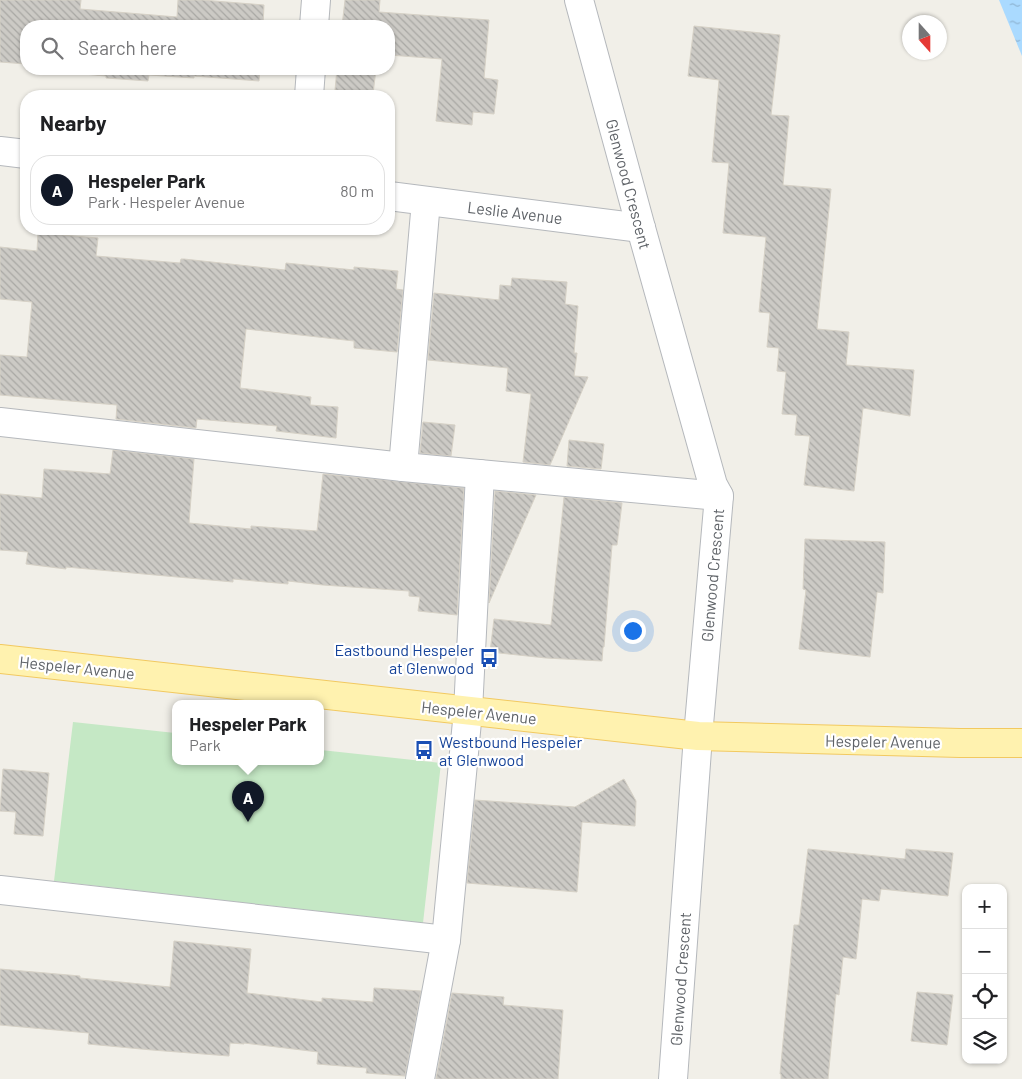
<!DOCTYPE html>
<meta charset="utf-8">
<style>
:root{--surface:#fff;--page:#f6f6f6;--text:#202124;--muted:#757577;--line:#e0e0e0;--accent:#111827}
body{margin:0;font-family:Barlow,sans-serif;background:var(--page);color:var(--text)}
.controls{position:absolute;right:15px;bottom:15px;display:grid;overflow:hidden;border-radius:10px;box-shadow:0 1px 4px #0004}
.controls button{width:45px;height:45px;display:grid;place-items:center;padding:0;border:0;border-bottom:1px solid var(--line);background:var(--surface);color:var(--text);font:25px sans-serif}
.compass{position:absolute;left:902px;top:15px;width:45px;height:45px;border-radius:50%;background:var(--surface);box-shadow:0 1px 4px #0004;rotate:159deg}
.you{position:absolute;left:632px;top:630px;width:18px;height:18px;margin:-12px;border:4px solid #fff;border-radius:50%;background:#1a73e8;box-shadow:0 0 0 8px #1a73e833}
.badge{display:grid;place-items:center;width:32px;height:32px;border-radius:50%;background:var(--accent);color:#fff;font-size:16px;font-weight:700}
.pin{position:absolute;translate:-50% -41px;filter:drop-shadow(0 1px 2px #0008)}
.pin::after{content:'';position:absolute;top:26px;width:18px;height:15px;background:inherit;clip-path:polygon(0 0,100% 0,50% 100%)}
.popup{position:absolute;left:172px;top:700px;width:152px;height:65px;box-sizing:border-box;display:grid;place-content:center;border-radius:10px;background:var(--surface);filter:drop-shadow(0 1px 4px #0005);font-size:16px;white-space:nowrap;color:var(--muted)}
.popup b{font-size:19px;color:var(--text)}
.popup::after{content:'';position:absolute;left:50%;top:100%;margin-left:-10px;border:10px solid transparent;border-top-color:var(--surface)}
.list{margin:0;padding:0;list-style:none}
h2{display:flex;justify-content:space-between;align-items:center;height:65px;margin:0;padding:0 20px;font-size:21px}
h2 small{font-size:16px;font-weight:400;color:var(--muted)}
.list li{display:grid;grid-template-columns:32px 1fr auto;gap:15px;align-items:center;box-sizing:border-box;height:70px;margin:0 10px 10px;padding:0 10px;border:1px solid var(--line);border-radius:20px}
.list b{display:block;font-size:19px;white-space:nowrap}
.list p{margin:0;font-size:16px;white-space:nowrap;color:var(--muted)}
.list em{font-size:16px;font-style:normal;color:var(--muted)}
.icon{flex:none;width:28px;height:28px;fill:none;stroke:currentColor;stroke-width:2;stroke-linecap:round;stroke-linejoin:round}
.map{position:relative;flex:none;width:1022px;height:1079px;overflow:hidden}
.search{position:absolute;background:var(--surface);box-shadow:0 1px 4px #0004;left:20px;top:20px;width:375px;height:55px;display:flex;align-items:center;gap:12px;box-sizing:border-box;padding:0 18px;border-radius:20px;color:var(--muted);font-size:19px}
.panel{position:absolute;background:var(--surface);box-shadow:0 1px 4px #0004;left:20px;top:90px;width:375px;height:145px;border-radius:20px}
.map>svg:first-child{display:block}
.park{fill:#c5e8c5}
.water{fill:url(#water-ripples)}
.building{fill:url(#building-back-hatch);stroke:#d6d1c6}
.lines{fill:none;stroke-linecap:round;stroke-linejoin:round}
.minor-casing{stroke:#b5b8bc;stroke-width:30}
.major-casing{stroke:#f2c960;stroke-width:30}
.minor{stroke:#fff;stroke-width:28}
.major{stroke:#fff2af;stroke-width:28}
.labels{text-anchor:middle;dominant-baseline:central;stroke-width:4.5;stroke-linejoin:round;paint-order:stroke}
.street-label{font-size:16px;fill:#5f6368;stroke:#fff}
.transit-label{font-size:16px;fill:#164399;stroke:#fff;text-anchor:end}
</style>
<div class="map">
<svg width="1022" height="1079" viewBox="0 0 1022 1079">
<defs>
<pattern id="water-ripples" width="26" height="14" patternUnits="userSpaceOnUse" patternTransform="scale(1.25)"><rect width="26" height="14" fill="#aadaff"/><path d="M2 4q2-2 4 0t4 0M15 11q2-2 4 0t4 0" fill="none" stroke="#8eb4d2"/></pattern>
<pattern id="building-back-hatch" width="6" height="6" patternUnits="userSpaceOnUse" patternTransform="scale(1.25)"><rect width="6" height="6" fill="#cccac5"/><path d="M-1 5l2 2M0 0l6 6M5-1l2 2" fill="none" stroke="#a9a8a4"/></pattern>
</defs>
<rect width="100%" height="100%" fill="#f1efe8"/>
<path class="park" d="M73 722 175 733 176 761H320L321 750 441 763 423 923 54 881Z"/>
<path class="water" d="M999 0H1022V56Z"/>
<g class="building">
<path d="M0 0H81L80 9 177 17 178 0H202L264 5 263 26H26V64L0 62Z"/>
<path d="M345 0H380L379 12 489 20 484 78 498 80 494 114 473 112 472 125 436 121 442 59 389 55V26H342Z"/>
<path d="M694 26 780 35 771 115 789 116 783 185 831 189 817 329 849 332 846 365 914 370 910 416 863 408 854 491 804 485 810 436 795 435 797 415 782 414 786 372 777 371 779 348 767 347 770 313 759 312 766 237 723 233 729 163 712 162 719 80 688 76Z"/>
<path d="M38 69H260L259 81 194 76V78L149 75 148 81 106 78V76L38 70Z"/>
<path d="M337 69H376L373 94 335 90Z"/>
<path d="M38 233 98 238 96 256 180 263 181 259H184L285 270 286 263 354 270V267L398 271 396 289 403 290 397 352 354 348V341L246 329 240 388 311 397 310 405 338 407 336 438 276 431 277 426 197 419 196 428 116 419 117 405 0 395V355L27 357 32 302 0 299V247L37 251Z"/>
<path d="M512 278 567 282 565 304 578 306 574 353H577L574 376 588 377 550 465 523 462 531 394 506 391 508 368 428 360 434 293 499 300 500 285 511 286Z"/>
<path d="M423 422 455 425 451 456 420 453Z"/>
<path d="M569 440 604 444 601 469 567 466Z"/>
<path d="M113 450 194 459 189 523 251 529V526L317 531 323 474 464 488 457 615 418 611 420 597 409 596V591L323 585 288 581V584L233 579V582L66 567V569L26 564 28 552 0 550V494L42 498 44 469 110 474Z"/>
<path d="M495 491 536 495 489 603Z"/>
<path d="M564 497 622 503 617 545H612L604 647H603L602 661 546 658 490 652 494 619 551 625Z"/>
<path d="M805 539 885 542 883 593 877 592 870 657 799 649 806 590 803 589Z"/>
<path d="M3 769 49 773 43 836 14 834 16 812 0 811Z"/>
<path d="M624 779 636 801 635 826 582 822 577 892 467 883 475 800 575 807Z"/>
<path d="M808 849 905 859 906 849 953 853 948 896 881 889 879 901 862 899 856 959 843 957 839 995 836 994 828 1079H781V1074H780L794 925H799Z"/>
<path d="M174 941 251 949 247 993 322 1002V998L373 1002 374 988 421 991 405 1076 366 1073 367 1068 317 1064 318 1052 244 1043V1044L230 1043 229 1056 152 1050 88 1044 89 1033 0 1025V969L80 976V978L170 987Z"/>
<path d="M917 992 953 995 947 1045 911 1041Z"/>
<path d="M452 993 504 997 503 1005 563 1010 558 1079H436Z"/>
</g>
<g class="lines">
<g class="minor-casing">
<g id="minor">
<path d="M579 0 641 228 713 485 719 496 698 736 673 1079"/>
<path d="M314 26 316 0"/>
<path d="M309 96 311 69"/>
<path d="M0 151 26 154"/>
<path d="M389 196 641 228"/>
<path d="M0 422 403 467 719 496"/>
<path d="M403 467 426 201"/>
<path d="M0 890 446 940"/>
<path d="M420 1079 446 940 468 711 480 474"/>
</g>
</g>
<g class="major-casing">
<path id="major" d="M0 659 698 736 960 743H1022"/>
</g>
<use href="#minor" class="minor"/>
<use href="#major" class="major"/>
</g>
<defs>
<g id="bus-bare" transform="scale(1.5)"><path d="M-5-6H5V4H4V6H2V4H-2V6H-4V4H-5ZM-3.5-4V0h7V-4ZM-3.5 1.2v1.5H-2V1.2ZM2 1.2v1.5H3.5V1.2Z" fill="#1a4fb4" stroke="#fff" stroke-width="2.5" paint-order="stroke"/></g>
</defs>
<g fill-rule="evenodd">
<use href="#bus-bare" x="489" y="658"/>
<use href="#bus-bare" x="424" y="750"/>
</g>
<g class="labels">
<g class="street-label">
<text transform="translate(629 184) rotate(75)">Glenwood Crescent</text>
<text transform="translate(515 212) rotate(7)">Leslie Avenue</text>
<text transform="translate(712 575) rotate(-85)">Glenwood Crescent</text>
<text transform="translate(77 667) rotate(6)">Hespeler Avenue</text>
<text transform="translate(479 712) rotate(6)">Hespeler Avenue</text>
<text transform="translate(883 741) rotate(1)">Hespeler Avenue</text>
<text transform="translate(680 979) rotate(-86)">Glenwood Crescent</text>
</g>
<g class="transit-label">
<text x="474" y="649">Eastbound Hespeler<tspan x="474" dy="18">at Glenwood</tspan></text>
<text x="439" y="741" text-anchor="start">Westbound Hespeler<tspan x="439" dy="18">at Glenwood</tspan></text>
</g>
</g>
</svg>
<div class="controls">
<button>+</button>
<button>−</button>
<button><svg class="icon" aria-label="locate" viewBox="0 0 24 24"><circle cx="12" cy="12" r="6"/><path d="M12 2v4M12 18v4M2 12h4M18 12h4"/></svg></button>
<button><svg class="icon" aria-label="layers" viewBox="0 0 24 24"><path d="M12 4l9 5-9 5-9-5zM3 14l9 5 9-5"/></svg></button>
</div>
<svg class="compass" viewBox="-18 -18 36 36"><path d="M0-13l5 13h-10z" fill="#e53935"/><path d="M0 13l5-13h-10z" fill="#757577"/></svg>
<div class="you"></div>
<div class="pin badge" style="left:248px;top:822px">A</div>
<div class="popup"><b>Hespeler Park</b>Park</div>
<div class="search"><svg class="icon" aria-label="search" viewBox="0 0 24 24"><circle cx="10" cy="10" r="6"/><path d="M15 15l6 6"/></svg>Search here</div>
<section class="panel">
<h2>Nearby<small></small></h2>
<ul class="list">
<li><span class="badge">A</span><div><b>Hespeler Park</b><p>Park · Hespeler Avenue</p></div><em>80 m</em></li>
</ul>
</section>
</div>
